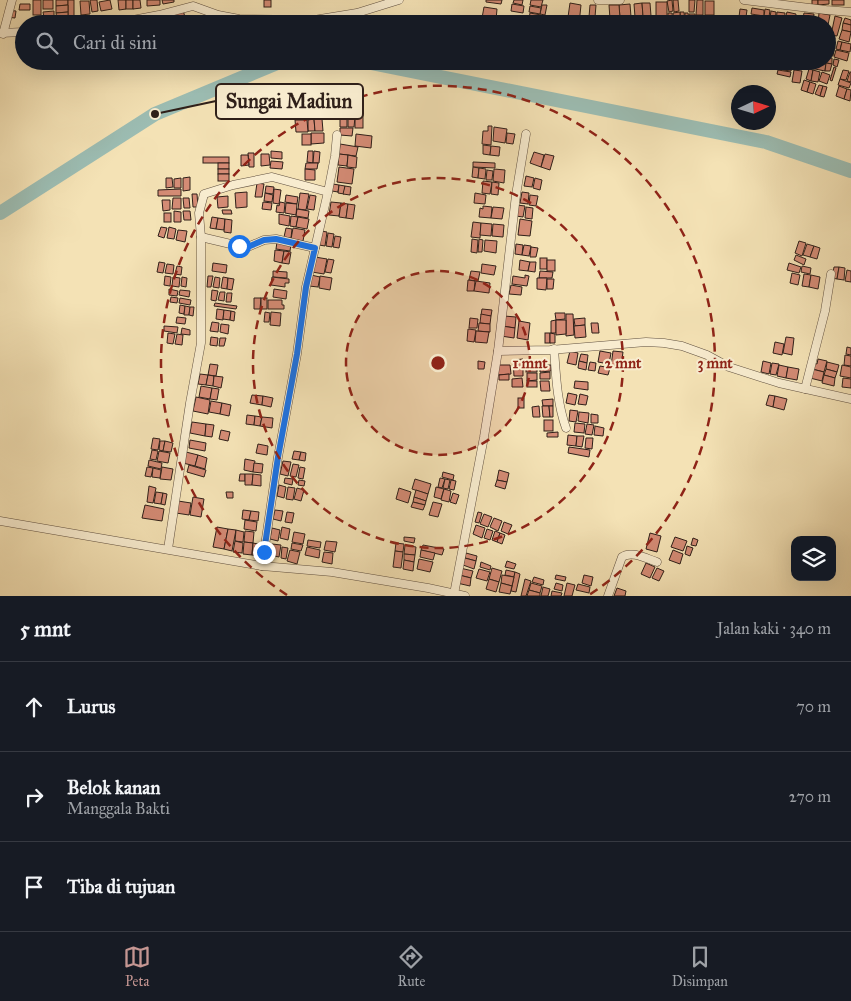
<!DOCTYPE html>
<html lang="id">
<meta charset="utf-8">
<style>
:root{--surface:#171b24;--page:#242831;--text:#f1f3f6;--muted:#9ea1a6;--line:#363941;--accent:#c59692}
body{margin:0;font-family:"IM FELL Great Primer",serif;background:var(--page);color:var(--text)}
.controls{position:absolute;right:15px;bottom:15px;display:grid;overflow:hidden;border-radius:10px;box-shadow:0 5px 20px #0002}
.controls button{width:45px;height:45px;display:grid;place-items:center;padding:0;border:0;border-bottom:1px solid var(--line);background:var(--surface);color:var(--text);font:25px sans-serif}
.compass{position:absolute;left:731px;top:85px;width:45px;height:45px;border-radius:50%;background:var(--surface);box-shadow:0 5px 20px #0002;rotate:86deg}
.stop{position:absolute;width:15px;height:15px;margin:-11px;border:4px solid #1a73e8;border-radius:50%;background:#fff}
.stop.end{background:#1a73e8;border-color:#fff;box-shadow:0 1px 5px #0008}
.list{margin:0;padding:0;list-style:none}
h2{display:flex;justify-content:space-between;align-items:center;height:65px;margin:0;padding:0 20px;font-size:21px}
h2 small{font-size:16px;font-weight:400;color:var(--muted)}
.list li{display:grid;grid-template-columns:32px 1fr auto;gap:15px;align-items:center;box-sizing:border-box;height:90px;padding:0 20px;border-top:1px solid var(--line)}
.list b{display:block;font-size:19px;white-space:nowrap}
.list p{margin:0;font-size:16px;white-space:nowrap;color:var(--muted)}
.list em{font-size:16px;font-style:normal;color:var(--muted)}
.icon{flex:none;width:28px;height:28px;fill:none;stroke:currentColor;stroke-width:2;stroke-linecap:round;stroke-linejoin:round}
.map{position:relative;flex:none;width:851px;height:596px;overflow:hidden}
.search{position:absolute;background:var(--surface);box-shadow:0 5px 20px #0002;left:15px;right:15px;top:15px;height:55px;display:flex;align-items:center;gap:12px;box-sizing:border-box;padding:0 18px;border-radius:28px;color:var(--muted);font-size:19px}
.sheet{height:335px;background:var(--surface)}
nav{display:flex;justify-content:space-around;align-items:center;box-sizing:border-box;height:70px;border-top:1px solid var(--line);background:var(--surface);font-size:14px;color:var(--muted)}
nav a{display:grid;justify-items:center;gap:2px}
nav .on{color:var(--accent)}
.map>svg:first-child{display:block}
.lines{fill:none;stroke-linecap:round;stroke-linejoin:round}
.river{stroke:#9cbdb3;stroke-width:14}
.building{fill:#d48b75;stroke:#2e1f19}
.minor-casing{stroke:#605040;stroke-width:9}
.minor{stroke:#f8eccf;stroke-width:8}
.route{stroke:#1a73e8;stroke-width:6}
.ring{fill:none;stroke:#8f2418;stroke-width:2.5;stroke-dasharray:9 6}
.centre{fill:#8f2418;stroke:#f8eccf;stroke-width:2.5}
.ring-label{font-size:15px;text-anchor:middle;font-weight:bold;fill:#8f2418;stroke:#f8eccf;stroke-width:4;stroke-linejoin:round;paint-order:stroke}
.leader{fill:none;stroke:#2e1f19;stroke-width:2}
.callout-dot{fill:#2e1f19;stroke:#f8eccf;stroke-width:2}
.callout{fill:#f8eccf;stroke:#2e1f19;stroke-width:2}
.callout-label{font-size:20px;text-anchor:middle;font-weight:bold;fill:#2e1f19}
</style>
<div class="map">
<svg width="851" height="596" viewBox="0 0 851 596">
<rect width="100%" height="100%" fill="#f4e2b5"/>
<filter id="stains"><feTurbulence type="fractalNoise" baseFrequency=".004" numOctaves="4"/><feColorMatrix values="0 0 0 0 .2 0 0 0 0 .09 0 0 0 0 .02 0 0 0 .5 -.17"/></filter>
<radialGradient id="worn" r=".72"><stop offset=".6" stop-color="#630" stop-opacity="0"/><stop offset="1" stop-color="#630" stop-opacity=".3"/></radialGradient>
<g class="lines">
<g class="river">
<path d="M361 61 766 142 851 171"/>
<path d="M0 213 155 114 282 61"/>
</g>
</g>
<g class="building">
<rect x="33" y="0" width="8" height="15"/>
<rect x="43" y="0" width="10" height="9"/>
<path d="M56 0H68V5L56 6Z"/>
<path d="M68 0H74V18L68 19Z"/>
<path d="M90 0H97L98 11 92 12Z"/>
<path d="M110 0 112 9 101 11 99 2Z"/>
<path d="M118 0H126V9L119 10Z"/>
<rect x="126" y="0" width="7" height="9"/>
<path d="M133 0H140L141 8 133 9Z"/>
<path d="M147 0H160V5L147 6Z"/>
<path d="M162 0H174V2L163 4Z"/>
<rect x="264" y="0" width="7" height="7"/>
<path d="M486 0H502L501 4 486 2Z"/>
<path d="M514 0H523L522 5 513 3Z"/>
<path d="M531 0H543L541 7 530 5Z"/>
<path d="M672 0 673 11 669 12 667 1Z"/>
<path d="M673 0H678L679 11 674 12Z"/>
<path d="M689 0H695L694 12H689Z"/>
<path d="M697 0H703V15H696Z"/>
<rect x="812" y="0" width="6" height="5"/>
<path d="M818 0H829V4L818 5Z"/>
<rect x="832" y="0" width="12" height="5"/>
<path d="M80 1H89L90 14 81 15Z"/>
<rect x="705" y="1" width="9" height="14"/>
<rect x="656" y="2" width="11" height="14"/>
<path d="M570 3 581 5 579 24H567Z"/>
<path d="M642 3 643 16 635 17 634 4Z"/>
<path d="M642 3H650L651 16H643Z"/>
<path d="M20 4H30V10H19Z"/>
<path d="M512 4 524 6 523 13 511 11Z"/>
<path d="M630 4 631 17 620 18 619 5Z"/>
<path d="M68 5V12L56 13V6Z"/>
<path d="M542 5H547L545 15 540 14Z"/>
<path d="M590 5H596L595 17H589Z"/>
<path d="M609 5H619L620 18 610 19Z"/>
<path d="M530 6 541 8 540 14 529 12Z"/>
<path d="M484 7 497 9 496 20 482 18Z"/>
<path d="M752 8 764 10V16L751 14Z"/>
<path d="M740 9 747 10 745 24H732L733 16 739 17Z"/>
<path d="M765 9 770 10 768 24H763Z"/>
<path d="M7 10 16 11 15 18 6 17Z"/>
<path d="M183 10 186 21 176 24 173 12Z"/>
<path d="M54 11V16L44 17 43 12Z"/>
<path d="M771 11 776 12 775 24H769Z"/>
<path d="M68 12V19H57L56 13Z"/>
<path d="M680 12H684L685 24H681Z"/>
<path d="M680 12V24H674L673 13Z"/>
<path d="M777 12 785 13 784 24H776Z"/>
<path d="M787 12 796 14 795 21 785 19Z"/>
<path d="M530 13 541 15 539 24H528Z"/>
<path d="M668 13H672L673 24H668Z"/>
<path d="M685 13H688L689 23H685Z"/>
<path d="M804 13 814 14 813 20 803 18Z"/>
<path d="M819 13 830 15 828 25 818 23Z"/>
<path d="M164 14 167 24H153L151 18Z"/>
<path d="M689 14H695L696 24H690Z"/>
<path d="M696 16H704V23L696 24Z"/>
<path d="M751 16 763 18 762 24H750Z"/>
<path d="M796 16 802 17 801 24H795Z"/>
<path d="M835 16 842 18 837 36 831 35Z"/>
<path d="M547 17H553V24H546Z"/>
<rect x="706" y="17" width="8" height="7"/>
<path d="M582 18 594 19V24H582Z"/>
<path d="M663 18 664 24H655L654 19Z"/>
<path d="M803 18 813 20V24H802Z"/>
<path d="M845 18 851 20V25L843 23Z"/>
<path d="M654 19 655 24H645V20Z"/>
<path d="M645 20V24H636V21Z"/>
<path d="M843 23 851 25V32L842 30Z"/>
<path d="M842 30 851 32 849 42 839 39Z"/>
<path d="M827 36 835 38 834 43 827 41Z"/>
<path d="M838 41 842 42 840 50 836 49Z"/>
<path d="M827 42 834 43 833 49 827 48Z"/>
<path d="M842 42 851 44 850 52 840 50Z"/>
<path d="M827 48 834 50 833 56 827 55Z"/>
<path d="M836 50 849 53 847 61 834 57Z"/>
<path d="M827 58H832V64L816 61H827Z"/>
<path d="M834 59 839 60 837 67 833 65Z"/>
<path d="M768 61H779L778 67 768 65Z"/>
<path d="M785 61H793L791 71 783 70Z"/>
<path d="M808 61H816L815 69 808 68Z"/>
<path d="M816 61 826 63 825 71 815 69Z"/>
<path d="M826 63 832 64 830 71H825Z"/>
<path d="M834 67 836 68 832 81 830 80Z"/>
<path d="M809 69 813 70 811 81 806 79Z"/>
<path d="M778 70 791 72 790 77 777 74Z"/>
<path d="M794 70 802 71 800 83 792 82Z"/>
<path d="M813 70 820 72 818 82 811 81Z"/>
<path d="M843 70 849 71 846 80 840 79Z"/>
<path d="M822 72 830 75 827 84 819 81Z"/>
<path d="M850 72H851V82L847 81Z"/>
<path d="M840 79 851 83 849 88 838 85Z"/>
<path d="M804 80 810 82 807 92 801 90Z"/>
<path d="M810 82 816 84 813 94 807 92Z"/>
<path d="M819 85 823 86 820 96 815 94Z"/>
<path d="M823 86 827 87 824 97 820 96Z"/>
<path d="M839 86 847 89 844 99 836 96Z"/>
<path d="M847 89 851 90 850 101 844 99Z"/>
<path d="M313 106H320L321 119H314Z"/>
<path d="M307 112H313L314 119H307Z"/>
<path d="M340 115 347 116V127H340Z"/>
<rect x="355" y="115" width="8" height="13"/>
<path d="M348 117H355L354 127H348Z"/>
<path d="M314 119 315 131H308V120Z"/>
<path d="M314 119H322L323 131H315Z"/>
<path d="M295 120H307L308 132H296Z"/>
<path d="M488 126H492L491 145 482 144 483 131H488Z"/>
<path d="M494 127 507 129 505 143 493 141Z"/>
<path d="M340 128H353L352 136 340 135Z"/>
<path d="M311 133H324V143L311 144Z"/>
<path d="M507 133 515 134 513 144 506 143Z"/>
<rect x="302" y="134" width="9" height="11"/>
<path d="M356 134 372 136 371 148 355 146Z"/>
<path d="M340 144 358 147 356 156 339 154Z"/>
<path d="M483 145 491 146 490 155 483 154Z"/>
<path d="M491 146 500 147 499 156 490 155Z"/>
<path d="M271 151 282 152V159L271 158Z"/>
<path d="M308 151H313V163L307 162Z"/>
<path d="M314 151 320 152 319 163H313Z"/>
<path d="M534 152 544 155 541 167 530 163Z"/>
<path d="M248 153H254V167H249Z"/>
<path d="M261 154H269L270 165 261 166Z"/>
<path d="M339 154 348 155 347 166 338 165Z"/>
<path d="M545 154 554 156 550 170 541 167Z"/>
<path d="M241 155H248L249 165 241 166Z"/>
<path d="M348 155 357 157 356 168 347 167Z"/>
<rect x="203" y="157" width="26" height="6"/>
<path d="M271 161 283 162 282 169 270 168Z"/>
<path d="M473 162 495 163V168L473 167Z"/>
<rect x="218" y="163" width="11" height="6"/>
<path d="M306 163H318L317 169H305Z"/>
<path d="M339 167 354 169 352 184 337 182Z"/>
<path d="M473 167 479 168 478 178 472 177Z"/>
<path d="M479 168 486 169 485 179 478 178Z"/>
<rect x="218" y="169" width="11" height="5"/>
<path d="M305 169 315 170V180H305Z"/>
<path d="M494 169 505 170 504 183 493 181Z"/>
<path d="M487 170 493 171 492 180H486Z"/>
<rect x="218" y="174" width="11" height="7"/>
<path d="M526 176 534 178 532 187 524 186Z"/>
<path d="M190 177V190L183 191V178Z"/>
<path d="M166 178H172L173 187 166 188Z"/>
<path d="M181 178V188H174V179Z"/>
<path d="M535 178 542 180 540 190 533 188Z"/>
<path d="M483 181 492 182 490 194 482 193Z"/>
<path d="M492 182 499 183 498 195 491 194Z"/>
<path d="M257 183 264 184 262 197H255Z"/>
<path d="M333 184 339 185 338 192 332 191Z"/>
<path d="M339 185 345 186 344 194 338 193Z"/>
<path d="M266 186 274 187 273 194 265 193Z"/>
<path d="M345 186 351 187 350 195 343 194Z"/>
<path d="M181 189V196H158V190Z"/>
<path d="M274 189 281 190 279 204 273 203Z"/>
<path d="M247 192V207L236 208 235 193Z"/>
<path d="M522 192 529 193 528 204 520 203Z"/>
<path d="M265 193 273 195 272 202 264 201Z"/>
<path d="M300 193 309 194 306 210 298 209Z"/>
<path d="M475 193 486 195 485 204 474 203Z"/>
<path d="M192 194H197L198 207H193Z"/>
<path d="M286 195 298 197 297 204 285 202Z"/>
<path d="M310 195 316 196 314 210 307 209Z"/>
<path d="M530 195 538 196 536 206 529 205Z"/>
<path d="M228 196V207L218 208 217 197Z"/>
<path d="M173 198H181V209H172Z"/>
<path d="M183 198H189L190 208H184Z"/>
<path d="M162 200H170V210L163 211Z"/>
<path d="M263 202 272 203 271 210 262 209Z"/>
<path d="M280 202 285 203 284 213 276 212 277 205 279 206Z"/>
<path d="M331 202 341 203 339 216 329 215Z"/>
<path d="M286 203 297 204 296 215 285 213Z"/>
<path d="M341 203 348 204 346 218 339 217Z"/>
<path d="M348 204 355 205 353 219 346 218Z"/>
<path d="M517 205 525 206 523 217 516 216Z"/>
<path d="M483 206 492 207 491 218 479 217 480 208 483 209Z"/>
<path d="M493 207 504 208 502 219 491 218Z"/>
<path d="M526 207 533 208 532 219 525 218Z"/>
<path d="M297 209 309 211 308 218 296 216Z"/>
<path d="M222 210H231L232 214H223Z"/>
<path d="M174 211 181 212V222H174Z"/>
<path d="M183 211H190L191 220H184Z"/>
<rect x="164" y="213" width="7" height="9"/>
<path d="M279 214 290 216 289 226 279 224Z"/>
<path d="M291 216 298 217 296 227 290 226Z"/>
<path d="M212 217 218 218 216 229 210 228Z"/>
<path d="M298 217 309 219 307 229 296 227Z"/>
<path d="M218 218 225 219 224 230 216 229Z"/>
<path d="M225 219 232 220 231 233 224 232Z"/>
<path d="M520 219 532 221 530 236 518 235Z"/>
<path d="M473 222 481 223 480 238 471 237Z"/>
<path d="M481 223 492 224 491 236 480 235Z"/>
<path d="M493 224 504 225 503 237 492 236Z"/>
<path d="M161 227 167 228 164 238 158 236Z"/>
<path d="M169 227 176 229 174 239 167 238Z"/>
<path d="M286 228 292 229 291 238 284 237Z"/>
<path d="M293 228 305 230 303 241 291 239Z"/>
<path d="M178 230 187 231 185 242 176 240Z"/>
<path d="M321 231 327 232 325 246 319 245Z"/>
<path d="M328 233 334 234 332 247 326 246Z"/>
<path d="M335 236 341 237 339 248 333 247Z"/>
<path d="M472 239 478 240 477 253 471 252Z"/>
<path d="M479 239 483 240 482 252H478Z"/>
<path d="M485 240 497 241 496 253 484 251Z"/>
<path d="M799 241 806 243 802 256 795 253Z"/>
<path d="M277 242 291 244 290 251 276 249Z"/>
<path d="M516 244 523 245 522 255 515 254Z"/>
<path d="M807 244 814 246 810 257 803 255Z"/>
<path d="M524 245 531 246 529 256 522 255Z"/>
<path d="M814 246 820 248 817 259 810 257Z"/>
<path d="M531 247 538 248 536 257H530Z"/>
<path d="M275 250 284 251 282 263 274 261Z"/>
<path d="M284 251 291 252 289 264 282 263Z"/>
<path d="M796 255 806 259 804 265 794 260Z"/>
<path d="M315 257 327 259 324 274 312 272Z"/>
<rect x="540" y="258" width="7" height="11"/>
<path d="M328 259 334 260 331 273 325 272Z"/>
<path d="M520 260 530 262 528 271 519 270Z"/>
<rect x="547" y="260" width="8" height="11"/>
<path d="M159 262 165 263 163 273 157 272Z"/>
<path d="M530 262H536L535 272 528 271Z"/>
<path d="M213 263 227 265 226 273 212 271Z"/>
<path d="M789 263 801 267 799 273 787 270Z"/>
<path d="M167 264 174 265 173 274 165 273Z"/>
<path d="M482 264 496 266 494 275 481 273Z"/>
<path d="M177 266 182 267 181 275 175 274Z"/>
<path d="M802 266 811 268 810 274 801 272Z"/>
<path d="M834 267H839L837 279 832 278Z"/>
<path d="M839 267 845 268 844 280 837 279Z"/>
<path d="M847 270 851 271V282L845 281Z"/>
<path d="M273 271 287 272V278L273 277Z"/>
<path d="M471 271 480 272 478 281 469 280Z"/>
<path d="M540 271 553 272 552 278H539Z"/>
<path d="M792 273 800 275 798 285 790 283Z"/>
<path d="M804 274 811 275 809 287 802 286Z"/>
<path d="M311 275 320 277 318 287 309 286Z"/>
<path d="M525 275 529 276 527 286 512 284 513 276 525 278Z"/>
<path d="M811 275 820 277 818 289 809 287Z"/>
<path d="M165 276 171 277 170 286 164 285Z"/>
<path d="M208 276H213L211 287H207Z"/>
<path d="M320 276 332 278 330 290 319 288Z"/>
<path d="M173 277 180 278 179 287 172 286Z"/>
<path d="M182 277 187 278 186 287 181 286Z"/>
<path d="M215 277 220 278 219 288 213 287Z"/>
<path d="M223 277 228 278 227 289 221 288Z"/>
<path d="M272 277 289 279V283H285V287L271 285Z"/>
<path d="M228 278 234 279 232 290 227 289Z"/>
<path d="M537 278H547L546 290 537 289Z"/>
<path d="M547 279H554L553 289H547Z"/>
<path d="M468 280 475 281 474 291H467Z"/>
<path d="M476 281 490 283 489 293 474 291Z"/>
<path d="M511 285 522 287 521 295 509 294Z"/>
<path d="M169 289 178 291 177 296 169 295Z"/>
<path d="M274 289 287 291 286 299 273 297Z"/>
<path d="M180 290 190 291 189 297 179 295Z"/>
<path d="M212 290 218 291 216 301 211 300Z"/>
<path d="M220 292H225L224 301 218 300Z"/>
<path d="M227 293H232L231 302H226Z"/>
<path d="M171 297 178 298 177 303 170 302Z"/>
<path d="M180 298 191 300 190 305 179 303Z"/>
<path d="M254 298H261L260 309H254Z"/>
<rect x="261" y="298" width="6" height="11"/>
<path d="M268 300H282V305H284V309H268Z"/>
<path d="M215 303 237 306 236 309 214 306Z"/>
<path d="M180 305 185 306 184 314 179 313Z"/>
<path d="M185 306 190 307 189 315H184Z"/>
<path d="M190 307H194L193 316 189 315Z"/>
<path d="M217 309 224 310 223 320 216 319Z"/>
<path d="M482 309 492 310 491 316 481 315Z"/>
<path d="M224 310 231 311 230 320 223 319Z"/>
<path d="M231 311 235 312 234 321 230 320Z"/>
<path d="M265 312 270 313 269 322H264Z"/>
<path d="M271 312 281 313 280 326 270 325Z"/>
<path d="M555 313H565V319L556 320Z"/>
<path d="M481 314 491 316 490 324 480 323Z"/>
<path d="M566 314H573L574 335 566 336Z"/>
<path d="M504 316 516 317 515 328 502 326Z"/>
<path d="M177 317 186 318 185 324 176 323Z"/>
<path d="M470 318 478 319 477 328H469Z"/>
<path d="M585 318V325L575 326 574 319Z"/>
<path d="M556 320V333H551V321Z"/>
<path d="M556 320H566V334L556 335Z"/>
<path d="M519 321 530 323 528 340 517 338Z"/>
<path d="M212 322 219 323 218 332 210 331Z"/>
<path d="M479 323 490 324V332L478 331Z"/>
<path d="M591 323H598L599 333H592Z"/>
<path d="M221 324 229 325 228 334 220 332Z"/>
<path d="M585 325 586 337 575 338 574 326Z"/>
<path d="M164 326 178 327 177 333 164 331Z"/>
<path d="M502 326 515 328 514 338 501 336Z"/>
<path d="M182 328 190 330V335L181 334Z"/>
<path d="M468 329 476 330 474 342 467 341Z"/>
<path d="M476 331 489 332 487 343 475 342Z"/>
<path d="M168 333 175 334 173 344 167 343Z"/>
<rect x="545" y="333" width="5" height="10"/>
<path d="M550 333 555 334V343H550Z"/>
<path d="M177 334 183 335 182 345 175 344Z"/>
<path d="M211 337 218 338 217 346 210 345Z"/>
<path d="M786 337 794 338 792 355 783 353Z"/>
<path d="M220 338H226L224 346H219Z"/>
<path d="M775 342 784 344 782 355 773 353Z"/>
<path d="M847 347 851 348V355L846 354Z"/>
<path d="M570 351 578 353 576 365 567 363Z"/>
<path d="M600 351 611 353 609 364 598 362Z"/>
<path d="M613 351 623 352 621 367 611 366Z"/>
<path d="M581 354 588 355 587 363 579 361Z"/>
<path d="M845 355 851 356V366L844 365Z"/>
<path d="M523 359V376H514L513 360Z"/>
<path d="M818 359 827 361 824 372 812 369 813 363 817 364Z"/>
<path d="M478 361 485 362 484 369H478Z"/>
<path d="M579 361 587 363 586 370 578 368Z"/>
<path d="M763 361 771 363 769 374 761 372Z"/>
<path d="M590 362 596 363 595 371 588 370Z"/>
<path d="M827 362 839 365 837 372 826 369Z"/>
<path d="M772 363 779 364 776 375 770 374Z"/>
<path d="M210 364 218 365 216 376 208 375Z"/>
<path d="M497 365H510L511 374 497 375Z"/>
<path d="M540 365H551V371L540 372Z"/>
<path d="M779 365 788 367 786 378 777 376Z"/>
<path d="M842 365 851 367V378L840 376Z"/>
<rect x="526" y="366" width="11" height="6"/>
<path d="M600 366 610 368 608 375 598 373Z"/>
<path d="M788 367 799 369 797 380 786 378Z"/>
<path d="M812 369 824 372 822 381 810 378Z"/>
<path d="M826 369 837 372 835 378 824 375Z"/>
<path d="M550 372V379H540V373Z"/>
<path d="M527 373H537V380L527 381Z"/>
<path d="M200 374 208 375 206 385 198 384Z"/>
<path d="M509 374V380H499V375Z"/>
<path d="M208 375 214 376 213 386 206 385Z"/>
<path d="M824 375 835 378 834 386 822 383Z"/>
<path d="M214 376 223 377 221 388 213 386Z"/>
<path d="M522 378 523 387H512V379Z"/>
<path d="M843 378 851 379V388L842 387Z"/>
<rect x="527" y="381" width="10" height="6"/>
<path d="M540 381H549L550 391H541Z"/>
<path d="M575 381 588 382V390L574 388Z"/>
<path d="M201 386 212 388 210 399 199 397Z"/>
<path d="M212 388 219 389 217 400 210 399Z"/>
<path d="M568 393 577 395 575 405 566 403Z"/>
<path d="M580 394 588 396 586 405 578 404Z"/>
<path d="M252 395 263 396 262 405 250 403Z"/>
<path d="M769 395 775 396 773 407 766 405Z"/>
<path d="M263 396 273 398 271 407 262 405Z"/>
<path d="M775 396 787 399 784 410 773 407Z"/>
<path d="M196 397 210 400 208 414 193 411Z"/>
<rect x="518" y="398" width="6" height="10"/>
<path d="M553 399V406H543L542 400Z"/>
<path d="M211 401 222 403 220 414 209 412Z"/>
<path d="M222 403 231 405 229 416 220 414Z"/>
<path d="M539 406 540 417H533L532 407Z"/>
<path d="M542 406H549L550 417H543Z"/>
<path d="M549 406H553V417H550Z"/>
<path d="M570 410 578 411 576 422 569 421Z"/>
<path d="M579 412 589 413 588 423 578 421Z"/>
<path d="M591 414 598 415V423H591Z"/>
<path d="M247 415 255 416 254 425 246 424Z"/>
<path d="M255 416 262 417 260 426 254 425Z"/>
<path d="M262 417 273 418 272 428 260 426Z"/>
<rect x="544" y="420" width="9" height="11"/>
<path d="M192 422 206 424 205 436 190 433Z"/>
<path d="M575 423 585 424 584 433 574 432Z"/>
<path d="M206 424 214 425 212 437 205 436Z"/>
<path d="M587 424 594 425 592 435 585 434Z"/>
<path d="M595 426 604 428 603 436 594 435Z"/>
<path d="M221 430 230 432 228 441 219 439Z"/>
<path d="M558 432V437H547V433Z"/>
<path d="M568 435 577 436 576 446 567 445Z"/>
<path d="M577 436H584L582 447 576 446Z"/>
<path d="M153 438 160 439 158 450 151 449Z"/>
<path d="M586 438H593L592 449 585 448Z"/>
<path d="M190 440 206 443 205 451 189 448Z"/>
<path d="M160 441H165L163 451 159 450Z"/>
<path d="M165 441 173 443 171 452 163 451Z"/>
<path d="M258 444 268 446 267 455 256 453Z"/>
<path d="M569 447 590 450 589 457 568 453Z"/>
<path d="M152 450 158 451 156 460 150 459Z"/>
<path d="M159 451 170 453 168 463 157 461Z"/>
<path d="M294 451 301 452 299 460 292 459Z"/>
<path d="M186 452 198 455 195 466 183 463Z"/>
<path d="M301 452 306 453 305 461 299 460Z"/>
<path d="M198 455 207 458 205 469 195 466Z"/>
<path d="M245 459 255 461 253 472 244 470Z"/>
<path d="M149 460 162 463 161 469 148 466Z"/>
<path d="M283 461 291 462 288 476 280 474Z"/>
<path d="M254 463 263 464 262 473 253 472Z"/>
<path d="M293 464 299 465 296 477 290 476Z"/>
<path d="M189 465 206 470 204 477 187 472Z"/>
<path d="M147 467 153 468 151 477 145 476Z"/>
<path d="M162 467 173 469 171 480 160 479Z"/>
<path d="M300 467 305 468 303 479 298 478Z"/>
<path d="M153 468 161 470 160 478 152 477Z"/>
<path d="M499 470 509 473 507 482 497 480Z"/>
<path d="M443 472 454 475 453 480 442 477Z"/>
<path d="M240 474H245V481H239Z"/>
<path d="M245 474H253L252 485H245Z"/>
<path d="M253 474 261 475V486L252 485Z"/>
<path d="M285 478 293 479 292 485 284 483Z"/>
<path d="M440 478 445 479 442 488 438 487Z"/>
<path d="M415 479 431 484 428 494 412 489Z"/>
<path d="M445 479 450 480 448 489 443 488Z"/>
<path d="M299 480 305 481 304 486 298 485Z"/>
<path d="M451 480 456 481 454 490 449 489Z"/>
<path d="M497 480 507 482 505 489 495 486Z"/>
<path d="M279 485 286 487 284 498 277 496Z"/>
<path d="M149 486 156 488 153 503 147 502Z"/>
<path d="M288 487 295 488 293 500 286 499Z"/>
<path d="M436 487 444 489 441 499 434 497Z"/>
<path d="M297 488 304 490 301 501 294 499Z"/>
<path d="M399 488 411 492 408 503 396 499Z"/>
<path d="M444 489 451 491 449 502 441 500Z"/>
<path d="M416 490 428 494 426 501 414 497Z"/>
<path d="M156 492 163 493 161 504 154 503Z"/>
<path d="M226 492H233V498H227Z"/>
<path d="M163 493 167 494 165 505 161 504Z"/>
<path d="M453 493 459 495 456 504 450 502Z"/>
<path d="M193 497 204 499 201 517 190 515Z"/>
<path d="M414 497 426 501 425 505 413 502Z"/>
<path d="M178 501 191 503 189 515 176 513Z"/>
<path d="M413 502 425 505 423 510 411 507Z"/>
<path d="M433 502 442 504 438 517 429 515Z"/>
<path d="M145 505 164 509 162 521 142 518Z"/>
<path d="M243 510 251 511 249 520 242 519Z"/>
<path d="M275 510 283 511 281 521 273 519Z"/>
<path d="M251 511 259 512 258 521 249 520Z"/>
<path d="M287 512 294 513 292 523 285 522Z"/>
<path d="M478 512 482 513 479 523 475 522Z"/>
<path d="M484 514 492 517 488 527 480 524Z"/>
<path d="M494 518 502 521 498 531 490 527Z"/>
<path d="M245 520 257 522 256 531 244 529Z"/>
<path d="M504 522 512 525 508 534 501 531Z"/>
<path d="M476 525 485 528 482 538 473 534Z"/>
<path d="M217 527 228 529 224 549 213 547Z"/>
<path d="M282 527 290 529 288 540 280 538Z"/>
<path d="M272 528 280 530 278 541 270 539Z"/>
<path d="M228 529 236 530 232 551 224 549Z"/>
<path d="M487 529 493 531 490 540 484 538Z"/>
<path d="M236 530 244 532 243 542 235 541Z"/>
<path d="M245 531 254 532 253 543 244 542Z"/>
<path d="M495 531 500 533 497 542 492 540Z"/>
<path d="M294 532 305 534 303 544 292 542Z"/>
<path d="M500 533 505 535 502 544 497 542Z"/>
<path d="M650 533 661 536 657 552 646 549Z"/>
<path d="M404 537 415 538 414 543 404 541Z"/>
<path d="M675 537 687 541 683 551 671 547Z"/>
<path d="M693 538 698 540 696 546 691 545Z"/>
<path d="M308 540 321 542 320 548 307 546Z"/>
<path d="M235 541 243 543 242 553 233 552Z"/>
<path d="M326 541 337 542 335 552 324 550Z"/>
<path d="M244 542 253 543 252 555 243 554Z"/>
<path d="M253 543 258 544 257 556 252 555Z"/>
<path d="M292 543 303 545 301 551 291 549Z"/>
<path d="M396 543 404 544 403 552 395 551Z"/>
<path d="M272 544 281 545 279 557 270 555Z"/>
<path d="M405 545 416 547 415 555 404 554Z"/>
<path d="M423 545 444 549 442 555 421 550Z"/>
<path d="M687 546 693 548 690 556 685 554Z"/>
<path d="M282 547 288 548 286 559 281 558Z"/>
<path d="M307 547 320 550 319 558 305 555Z"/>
<path d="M290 550 300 552 297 564 287 561Z"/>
<path d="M421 550 435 553 433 560 420 557Z"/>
<path d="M673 550 683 554 680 564 669 560Z"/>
<path d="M395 551 403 552 401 568 393 567Z"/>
<path d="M324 552 333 553 332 564 322 562Z"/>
<path d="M466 553 477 556 476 561 465 558Z"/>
<path d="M404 554 415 555 414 562 404 560Z"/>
<path d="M465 558 476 561 474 569 463 565Z"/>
<path d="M419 559 433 562 430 572 417 569Z"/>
<path d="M404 560 414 562 413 571 403 569Z"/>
<path d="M507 561 516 564 514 569 505 567Z"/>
<path d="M481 562 491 566 490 570 480 567Z"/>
<path d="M646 563 655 567 650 578 641 574Z"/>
<path d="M460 568 473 571 471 578 459 575Z"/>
<path d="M492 568 502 571 499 582 489 579Z"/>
<path d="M657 568 664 571 659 581 652 578Z"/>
<path d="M479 569 490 572 487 581 476 578Z"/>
<path d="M506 570 515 572 514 577 505 575Z"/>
<path d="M515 572 520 574 516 592 511 591Z"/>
<path d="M459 575 471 578 470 586 457 583Z"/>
<path d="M502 575 514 577 512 586 501 583Z"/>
<path d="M556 575 566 577 565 581 555 579Z"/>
<path d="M584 575 593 577 591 586 582 583Z"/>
<path d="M534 577 544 580 543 585 532 582Z"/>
<path d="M489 579 499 582 496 592 486 589Z"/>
<path d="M525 579 531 581 526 596H521Z"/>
<path d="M501 583 512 586 510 594 499 592Z"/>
<path d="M531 583 542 586 540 593 529 590Z"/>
<path d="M556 583 563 585 562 591 554 589Z"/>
<path d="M567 583 575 585 572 596H564Z"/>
<path d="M578 584 590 587 589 593 576 590Z"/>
<path d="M543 587 550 589 548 596H541Z"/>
<path d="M617 588 626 591 625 596H614Z"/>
<path d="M529 590 540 593V596H527Z"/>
<path d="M552 591 562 593 561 596H551Z"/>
</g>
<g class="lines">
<g class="minor-casing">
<g id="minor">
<path d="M598 0H620"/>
<path d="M744 0 826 10 851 12"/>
<path d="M112 24 159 15 193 6 218 15 239 19 314 20 357 13 399 0"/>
<path d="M0 33 24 32"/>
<path d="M3 34 12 0"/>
<path d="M201 237 239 246H250L264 240 276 239 315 248"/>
<path d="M554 349C556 375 557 403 566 428"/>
<path d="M498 351 550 350 646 342 664 343 682 346 707 355 729 367 779 383 851 399"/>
<path d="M805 389 825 311 831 274"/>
<path d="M0 521 262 566 332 572 428 588 465 596"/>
<path d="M168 549 190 403 201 343V237L199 213 204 194 233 185 272 177 328 192"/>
<path d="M262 566 278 457 297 354 306 287 328 192 335 156 337 135"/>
<path d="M454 594 484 437 498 351 516 195 526 134"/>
<path d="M608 596 622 557C632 550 647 559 657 562"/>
</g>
</g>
<use href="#minor" class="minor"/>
</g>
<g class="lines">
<path class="route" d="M239 246H250L264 240 276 239 315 248 306 287 297 354 278 457 264 552"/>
</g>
<circle cx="438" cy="363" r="92" fill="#8f2418" fill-opacity=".12"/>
<g class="ring">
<circle cx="438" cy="363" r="92"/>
<circle cx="438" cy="363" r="185"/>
<path d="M287 595A277 277 0 1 1 589 595"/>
</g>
<circle cx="438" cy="363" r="8" class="centre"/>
<g class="ring-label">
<text x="530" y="368">1 mnt</text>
<text x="623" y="368">2 mnt</text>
<text x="715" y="368">3 mnt</text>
</g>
<path class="leader" d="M155 114L216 101"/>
<circle class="callout-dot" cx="155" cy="114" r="5"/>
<rect class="callout" x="216" y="84" width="147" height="35" rx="5"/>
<g class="callout-label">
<text x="289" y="108">Sungai Madiun</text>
</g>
<rect width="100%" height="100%" filter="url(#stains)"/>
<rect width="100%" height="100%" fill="url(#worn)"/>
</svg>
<div class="controls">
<button><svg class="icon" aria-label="layers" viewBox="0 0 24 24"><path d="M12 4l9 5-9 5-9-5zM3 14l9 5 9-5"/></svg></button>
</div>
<svg class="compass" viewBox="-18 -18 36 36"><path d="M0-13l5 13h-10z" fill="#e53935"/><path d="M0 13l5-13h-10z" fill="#9ea1a6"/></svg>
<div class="stop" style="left:239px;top:246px"></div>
<div class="stop end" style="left:264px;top:552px"></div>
<div class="search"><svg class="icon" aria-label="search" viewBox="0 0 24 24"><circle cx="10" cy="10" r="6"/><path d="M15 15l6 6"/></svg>Cari di sini</div>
</div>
<section class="sheet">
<h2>5 mnt<small>Jalan kaki · 340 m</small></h2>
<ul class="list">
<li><svg class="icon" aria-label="ahead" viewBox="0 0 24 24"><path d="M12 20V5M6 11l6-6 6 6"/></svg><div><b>Lurus</b></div><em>70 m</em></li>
<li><svg class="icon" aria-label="right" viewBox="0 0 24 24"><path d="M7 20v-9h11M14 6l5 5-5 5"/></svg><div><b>Belok kanan</b><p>Manggala Bakti</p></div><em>270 m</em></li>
<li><svg class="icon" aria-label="arrive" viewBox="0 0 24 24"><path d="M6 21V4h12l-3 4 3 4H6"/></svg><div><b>Tiba di tujuan</b></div></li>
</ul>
</section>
<nav>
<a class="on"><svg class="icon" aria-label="map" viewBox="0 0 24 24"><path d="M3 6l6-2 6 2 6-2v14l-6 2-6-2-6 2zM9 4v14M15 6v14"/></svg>Peta</a>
<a><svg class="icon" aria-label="directions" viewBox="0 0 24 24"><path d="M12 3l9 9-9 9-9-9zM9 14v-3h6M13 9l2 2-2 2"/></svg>Rute</a>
<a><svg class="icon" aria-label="saved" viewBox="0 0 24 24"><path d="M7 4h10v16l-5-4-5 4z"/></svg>Disimpan</a>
</nav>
